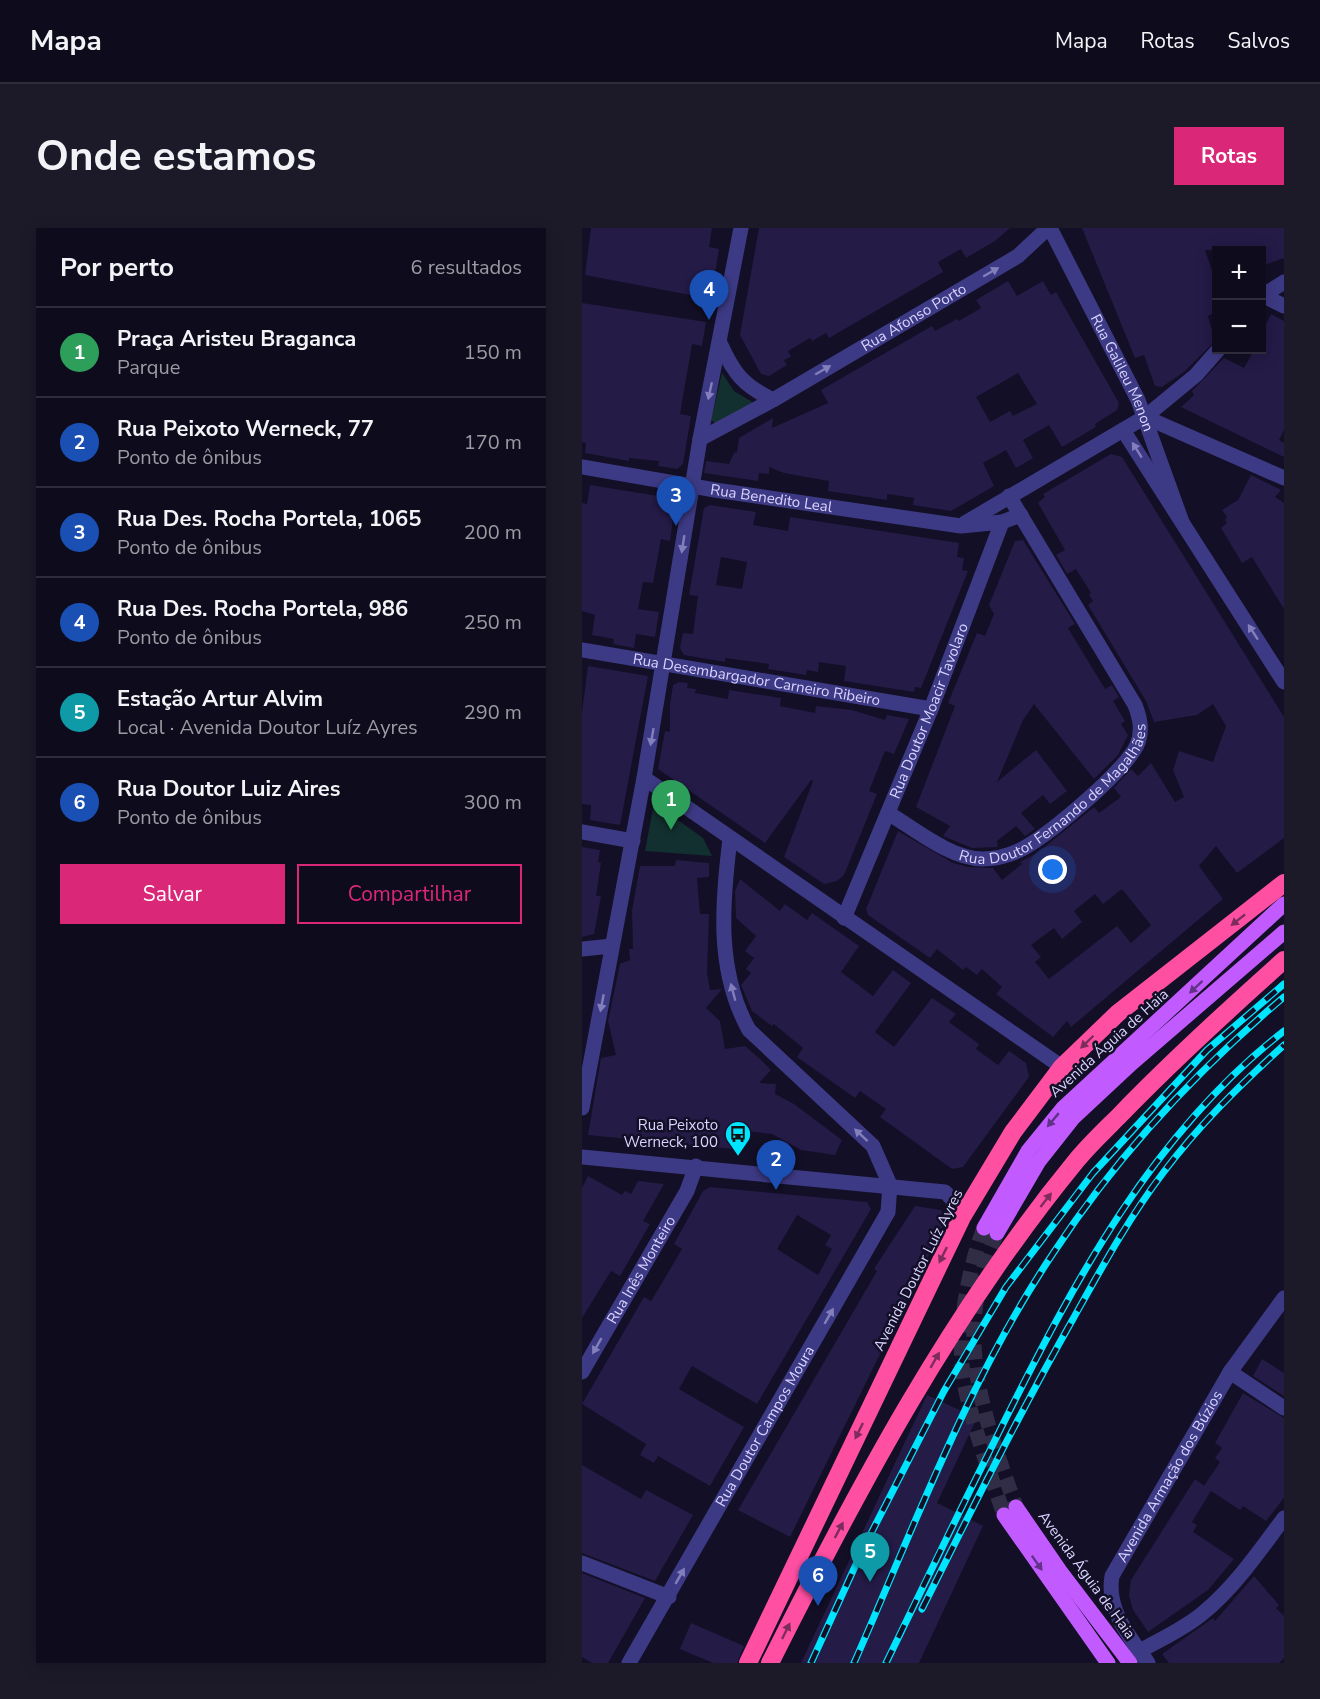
<!DOCTYPE html>
<html lang="pt">
<meta charset="utf-8">
<style>
:root{--surface:#0e0b1c;--page:#1c1929;--text:#f1f3f6;--muted:#9b9ba3;--line:#2e2b3b;--accent:#db2777}
body{margin:0;font-family:"Nunito Sans",sans-serif;background:var(--page);color:var(--text)}
.controls{position:absolute;right:18px;top:18px;display:grid;overflow:hidden;border-radius:0px;box-shadow:0 3px 15px #0003}
.controls button{width:54px;height:54px;display:grid;place-items:center;padding:0;border:0;border-bottom:2px solid var(--line);background:var(--surface);color:var(--text);font:30px sans-serif}
.you{position:absolute;left:471px;top:642px;width:21px;height:21px;margin:-15px;border:4px solid #fff;border-radius:50%;background:#1a73e8;box-shadow:0 0 0 9px #1a73e833}
.badge{display:grid;place-items:center;width:39px;height:39px;border-radius:50%;background:var(--accent);color:#fff;font-size:20px;font-weight:700}
.pin{position:absolute;translate:-50% -50px;filter:drop-shadow(0 2px 3px #0008)}
.pin::after{content:'';position:absolute;top:32px;width:21px;height:18px;background:inherit;clip-path:polygon(0 0,100% 0,50% 100%)}
.list{margin:0;padding:0;list-style:none}
h2{display:flex;justify-content:space-between;align-items:center;height:78px;margin:0;padding:0 24px;font-size:26px}
h2 small{font-size:20px;font-weight:400;color:var(--muted)}
.list li{display:grid;grid-template-columns:39px 1fr auto;gap:18px;align-items:center;box-sizing:border-box;height:90px;padding:0 24px;border-top:2px solid var(--line)}
.list b{display:block;font-size:22px;white-space:nowrap}
.list p{margin:0;font-size:20px;white-space:nowrap;color:var(--muted)}
.list em{font-size:20px;font-style:normal;color:var(--muted)}
.actions{display:flex;gap:12px;padding:18px 24px}
.actions a{flex:1;padding:14px 0;border:2px solid var(--accent);border-radius:0px;text-align:center;font-size:21px;color:var(--accent)}
.actions .main{background:var(--accent);color:#fff}
.map{position:relative;flex:none;width:702px;height:1435px;overflow:hidden;border-radius:0px}
header{display:flex;align-items:center;gap:36px;box-sizing:border-box;height:84px;padding:0 30px;background:var(--surface);border-bottom:2px solid var(--line)}
header strong{font-size:28px}
nav{display:flex;gap:33px;margin-inline-start:auto;font-size:21px}
.intro{display:flex;align-items:center;justify-content:space-between;box-sizing:border-box;height:144px;padding:0 36px}
h1{margin:0;font-size:42px}
.button{padding:15px 27px;border-radius:0px;background:var(--accent);color:#fff;font-size:21px;font-weight:700}
main{display:flex;gap:36px;padding:0 36px}
aside{flex:1;background:var(--surface);border-radius:0px;box-shadow:0 3px 15px #0003}
.map>svg:first-child{display:block}
.green{fill:#12302f}
.building{fill:#241b47;fill-rule:evenodd}
.lines{fill:none;stroke-linecap:round;stroke-linejoin:round}
.major-tunnel{stroke:#312d47;stroke-width:15;stroke-dasharray:15 8;stroke-linecap:butt}
.minor{stroke:#3d3a85;stroke-width:15}
.major{stroke:#c25bff;stroke-width:15}
.highway{stroke:#ff4fa3;stroke-width:18}
.rail-casing{stroke:#00e5ff;stroke-width:7}
.rail{stroke:#130f26;stroke-width:4.5;stroke-dasharray:14;stroke-linecap:butt}
.oneway{fill:#837fbc}
.oneway2{fill:#7d2c5e}
.oneway3{fill:#623188}
.labels{text-anchor:middle;dominant-baseline:central;stroke-width:5;stroke-linejoin:round;paint-order:stroke}
.street-label{font-size:15px;fill:#d9d4ff;stroke:#130f26}
.poi-label{font-size:15px;fill:#d9d4ff;stroke:#130f26;text-anchor:end}
</style>
<header>
<strong>Mapa</strong>
<nav><a>Mapa</a><a>Rotas</a><a>Salvos</a></nav>
</header>
<div class="intro"><h1>Onde estamos</h1><a class="button">Rotas</a></div>
<main>
<aside>
<h2>Por perto<small>6 resultados</small></h2>
<ul class="list">
<li><span class="badge" style="background:#2e9e5b">1</span><div><b>Praça Aristeu Braganca</b><p>Parque</p></div><em>150 m</em></li>
<li><span class="badge" style="background:#1a4fb4">2</span><div><b>Rua Peixoto Werneck, 77</b><p>Ponto de ônibus</p></div><em>170 m</em></li>
<li><span class="badge" style="background:#1a4fb4">3</span><div><b>Rua Des. Rocha Portela, 1065</b><p>Ponto de ônibus</p></div><em>200 m</em></li>
<li><span class="badge" style="background:#1a4fb4">4</span><div><b>Rua Des. Rocha Portela, 986</b><p>Ponto de ônibus</p></div><em>250 m</em></li>
<li><span class="badge" style="background:#0f9aa8">5</span><div><b>Estação Artur Alvim</b><p>Local · Avenida Doutor Luíz Ayres</p></div><em>290 m</em></li>
<li><span class="badge" style="background:#1a4fb4">6</span><div><b>Rua Doutor Luiz Aires</b><p>Ponto de ônibus</p></div><em>300 m</em></li>
</ul>
<div class="actions"><a class="main">Salvar</a><a>Compartilhar</a></div>
</aside>
<div class="map">
<svg width="702" height="1435" viewBox="0 0 702 1435">
<rect width="100%" height="100%" fill="#130f26"/>
<g class="green">
<path d="M140 145 152 163 172 175 134 196 129 192Z"/>
<path d="M72 575 121 610 130 628 63 623Z"/>
</g>
<g class="building">
<path d="M9 0H130L127 19 137 21 129 71 3 47Z"/>
<path d="M177 0H428L413 13 384 30 379 21 356 34 361 44 247 110 244 105 230 113 228 110 206 123 209 129 202 132 205 137 187 148 179 146 158 107Z"/>
<path d="M500 0H702V30L680 38V22H623L634 54V84L626 88 633 113 602 144 580 159 573 158 562 127 553 130Z"/>
<path d="M426 53 435 68 461 53 469 67 474 64 537 175 535 182 513 196 514 199 480 219 467 197 441 212 451 230 434 240 424 222 401 235 412 258 369 283 331 277 332 270 305 266V272L246 263 247 253 202 245 187 239V246L177 245 176 253 122 245 124 233 147 236 152 225 155 224 157 210 191 190 190 200 246 175 239 162 350 98 353 103 375 91 377 93 399 80 394 72ZM436 145 455 176 431 188 428 183 408 194 394 169Z"/>
<path d="M0 75 124 94 120 118 110 116 98 186 109 188 101 236 95 241 76 238 77 233 47 230V233L3 225 4 215 0 214Z"/>
<path d="M689 86 702 93V202L697 212 702 215V229L599 179 612 167 610 163 642 130 662 140 672 122H680V105Z"/>
<path d="M529 226 540 229 702 489V610L655 645 634 618 617 638 641 671 489 799 485 793 471 809 414 766 420 759 400 741 395 747 384 739 381 742 355 721 348 730 286 687 284 681 316 603 371 635 386 639 411 640 420 652 440 636 438 634 455 625 512 579 517 585 539 569 532 560 549 541 556 548 569 535 593 574 602 569 591 542 597 523 631 534 644 498 631 476 615 487 572 494 564 473 506 377 511 373 507 367 509 365 494 341 485 346 474 327 483 322 456 275 463 269 461 266ZM540 661 569 697 549 715 535 698 467 751 453 734 459 729 449 717 472 700 480 711 500 694 492 683 513 666 521 676Z"/>
<path d="M669 247 699 262 693 269 702 275V381L670 329 660 335 639 300 645 295 643 292 645 289 640 282 656 272Z"/>
<path d="M8 257 89 270 93 276 88 313 79 311 71 355 61 354 56 381 77 384 73 409 54 406 52 420 31 416 32 411 10 407 13 387 0 383V275L5 276Z"/>
<path d="M128 277 174 284 171 297 206 303 208 289 377 315 375 329 382 330 380 342 386 343 339 460 333 459 332 464 262 453 264 438 237 434 236 444 225 442 224 447 186 441 187 436 143 430V434L102 427 98 420 101 405 111 406 116 368 107 367 122 280ZM139 329 165 334 160 361 134 357Z"/>
<path d="M441 312 493 396 486 400 523 461 530 457 537 469 531 473 543 493 539 496 546 507 536 527 512 551 452 476 441 492 415 554 454 522 485 563 468 576 461 567 439 585 453 601 443 608 434 598 415 613 416 619 390 620 361 608 368 598 334 579 373 478 366 475 395 405 403 408 412 386 407 377 433 313Z"/>
<path d="M6 438 66 448 38 597 8 592 9 577 0 576V484Z"/>
<path d="M97 454 106 455 105 460 114 461 113 465 146 471 147 462 199 470 198 478 233 485 234 478 270 482 303 492 305 487 327 491 312 526 303 523 287 563 295 566 262 647 255 653 242 656 202 629 231 553 229 552 183 615 76 541 83 503 88 504V477L91 457Z"/>
<path d="M0 619 18 622 16 634 19 635 14 668H19L12 706 0 709Z"/>
<path d="M94 632 127 635V649L115 650 118 686H127L125 745 128 762 140 761 124 780 138 793 143 821 163 818 178 831 189 842 177 855 194 856 193 866 212 876 260 912 253 927 219 922 190 906 163 903 161 922 6 907 19 830 34 827 26 793 38 736 48 732 47 721H51L50 682 58 638H93Z"/>
<path d="M158 651 198 683 203 676 225 692 230 685 277 718 259 744 291 768 311 742 329 755 293 804 312 819 350 770 374 786 367 794 397 816 394 821 416 837 427 823 444 835 447 849 381 939 370 941 298 889 304 881 278 863 273 870 215 829 221 820 192 796 190 798 170 783 159 757 169 745 164 741 172 730 163 723 174 708 154 690 153 663Z"/>
<path d="M6 948 40 967 43 963 49 966 56 953 82 956 61 993 68 996 38 1048 29 1043 0 1090V960Z"/>
<path d="M128 959 285 974 289 981 175 1176 110 1138 97 1161 162 1199 128 1258 76 1228 72 1235 58 1227 64 1216 0 1176 62 1069 69 1073 77 1060 100 1021 92 1016 121 963ZM215 987 249 1007 243 1017 250 1021 236 1047 195 1021Z"/>
<path d="M333 978 359 982 364 992 208 1309 156 1282 295 1043 292 1041 301 1027Z"/>
<path d="M680 1131 702 1145V1168L671 1148Z"/>
<path d="M661 1165 702 1190V1270L684 1293 661 1278 658 1282 629 1263 610 1294 615 1297 611 1304 652 1331 626 1362 566 1404 551 1382 547 1367 549 1352 613 1251 622 1258 638 1234 633 1230 640 1220 633 1215Z"/>
<path d="M345 1167 395 1190 355 1275 401 1298 337 1435H219Z"/>
<path d="M0 1237 59 1271 64 1262 111 1287 73 1353 0 1325Z"/>
<path d="M0 1345 63 1370 26 1435H10L0 1429Z"/>
<path d="M672 1348 697 1377 694 1380 702 1388V1430L697 1435H587L580 1426 631 1390 633 1393Z"/>
<path d="M109 1395 162 1418 155 1435H131L98 1421Z"/>
</g>
<g class="lines">
<g class="major-tunnel">
<path d="M402 1000C385 1044 373 1112 383 1159 392 1202 408 1245 422 1287"/>
<path d="M415 1005C369 1104 400 1183 434 1279"/>
</g>
<g class="minor">
<path id="s1" d="M468 0 556 172 600 294"/>
<path d="M680 67 702 78"/>
<path d="M680 68 702 54"/>
<path d="M138 115C152 146 161 157 191 172"/>
<path d="M563 189 702 250"/>
<path d="M541 202 702 454"/>
<path id="s2" d="M118 211 191 172 436 28 466 0"/>
<path id="s3" d="M0 239 133 262 379 298 420 294 439 287"/>
<path d="M383 295 563 189 614 147 636 122"/>
<path id="s4" d="M0 422 349 481"/>
<path d="M62 550 480 839"/>
<path id="s5" d="M306 585C333 601 367 630 400 631 411 631 425 628 436 623 464 610 541 545 555 517 561 503 558 490 553 477L427 268"/>
<path d="M0 604 51 613"/>
<path id="s6" d="M262 690 349 481 420 294"/>
<path d="M0 721 30 718"/>
<path d="M0 880 62 550 118 211 159 0"/>
<path d="M0 929 363 964 375 976 380 989"/>
<path id="s7" d="M0 1144 105 963 114 938"/>
<path d="M648 1144 702 1180"/>
<path d="M0 1335 87 1369"/>
<path d="M558 1423C579 1411 602 1401 621 1385 653 1359 678 1322 702 1290"/>
<path id="s8" d="M47 1435 306 984 308 957 291 918 167 802C134 743 140 675 148 611"/>
<path id="s9" d="M566 1435C548 1409 524 1382 530 1348L648 1144 702 1070"/>
</g>
<g class="major">
<path d="M402 1000 446 923 481 880 702 676"/>
<path d="M415 1005 457 933 491 890 550 835 702 704"/>
<path d="M434 1279 478 1343 548 1435"/>
<path d="M422 1287 526 1435"/>
</g>
<g class="highway">
<path d="M166 1435 380 989 431 904 480 839 536 785 702 655"/>
<path d="M188 1435C276 1260 369 1085 494 933 507 917 523 902 538 887 590 833 646 782 702 732"/>
</g>
<g class="rail-casing">
<g id="rail">
<path d="M340 1381C389 1283 437 1186 491 1091 519 1041 546 991 581 945 616 898 658 857 702 817"/>
<path d="M229 1435 281 1321 362 1163 424 1059 511 945 625 822 702 756"/>
<path d="M272 1435C333 1297 387 1150 472 1024 535 928 614 843 702 769"/>
<path d="M304 1435C343 1354 382 1274 422 1194 494 1050 572 904 702 803"/>
</g>
</g>
<use href="#rail" class="rail"/>
</g>
<defs><path id="oneway-solid" d="M-6-.8H1V-3.2L6.5 0L1 3.2V.8H-6Z" transform="scale(1.5)"/></defs>
<g class="oneway">
<use href="#oneway-solid" transform="translate(409 44) rotate(-30)"/>
<use href="#oneway-solid" transform="translate(241 142) rotate(-30)"/>
<use href="#oneway-solid" transform="translate(128 163) rotate(102)"/>
<use href="#oneway-solid" transform="translate(555 222) rotate(-122)"/>
<use href="#oneway-solid" transform="translate(101 316) rotate(99)"/>
<use href="#oneway-solid" transform="translate(671 404) rotate(-123)"/>
<use href="#oneway-solid" transform="translate(70 509) rotate(100)"/>
<use href="#oneway-solid" transform="translate(151 764) rotate(-105)"/>
<use href="#oneway-solid" transform="translate(20 775) rotate(101)"/>
<use href="#oneway-solid" transform="translate(279 907) rotate(-137)"/>
<use href="#oneway-solid" transform="translate(247 1088) rotate(-60)"/>
<use href="#oneway-solid" transform="translate(15 1118) rotate(120)"/>
<use href="#oneway-solid" transform="translate(98 1348) rotate(-60)"/>
</g>
<g class="oneway2">
<use href="#oneway-solid" transform="translate(656 692) rotate(142)"/>
<use href="#oneway-solid" transform="translate(505 814) rotate(136)"/>
<use href="#oneway-solid" transform="translate(464 972) rotate(-52)"/>
<use href="#oneway-solid" transform="translate(361 1027) rotate(116)"/>
<use href="#oneway-solid" transform="translate(353 1132) rotate(-60)"/>
<use href="#oneway-solid" transform="translate(277 1203) rotate(116)"/>
<use href="#oneway-solid" transform="translate(257 1302) rotate(-62)"/>
<use href="#oneway-solid" transform="translate(204 1403) rotate(-64)"/>
</g>
<g class="oneway3">
<use href="#oneway-solid" transform="translate(614 759) rotate(137)"/>
<use href="#oneway-solid" transform="translate(471 892) rotate(130)"/>
<use href="#oneway-solid" transform="translate(455 1335) rotate(55)"/>
</g>
<defs>
<g id="bus-pin" transform="scale(1.35)"><path d="M0 17L-7.5 6A9.5 9.5 0 1 1 7.5 6Z" fill="#00e5ff" stroke="#130f26"/><path d="M-5-6H5V4H4V6H2V4H-2V6H-4V4H-5ZM-3.5-4V0h7V-4ZM-3.5 1.2v1.5H-2V1.2ZM2 1.2v1.5H3.5V1.2Z" fill="#111"/></g>
</defs>
<g fill-rule="evenodd">
<use href="#bus-pin" x="156" y="906"/>
</g>
<g class="labels">
<g class="street-label">
<text stroke="none"><textPath href="#s2" startOffset="246">Rua Afonso Porto</textPath></text>
<text stroke="none"><textPath href="#s1" startOffset="162">Rua Galileu Menon</textPath></text>
<text stroke="none"><textPath href="#s3" startOffset="192">Rua Benedito Leal</textPath></text>
<text stroke="none"><textPath href="#s4" startOffset="177">Rua Desembargador Carneiro Ribeiro</textPath></text>
<text stroke="none"><textPath href="#s6" startOffset="224">Rua Doutor Moacir Tavolaro</textPath></text>
<text stroke="none"><textPath href="#s5" startOffset="204">Rua Doutor Fernando de Magalhães</textPath></text>
<text transform="translate(527 815) rotate(-42)">Avenida Águia de Haia</text>
<text stroke="none"><textPath href="#s7" startOffset="118">Rua Inês Monteiro</textPath></text>
<text transform="translate(336 1042) rotate(-63)">Avenida Doutor Luíz Ayres</text>
<text stroke="none"><textPath href="#s8" startOffset="273">Rua Doutor Campos Moura</textPath></text>
<text stroke="none"><textPath href="#s9" startOffset="212">Avenida Armação dos Búzios</textPath></text>
<text transform="translate(505 1347) rotate(54)">Avenida Águia de Haia</text>
</g>
<g class="poi-label">
<text x="136" y="897">Rua Peixoto<tspan x="136" dy="17">Werneck, 100</tspan></text>
</g>
</g>
</svg>
<div class="controls">
<button>+</button>
<button>−</button>
</div>
<div class="you"></div>
<div class="pin badge" style="left:89px;top:602px;background:#2e9e5b">1</div>
<div class="pin badge" style="left:194px;top:962px;background:#1a4fb4">2</div>
<div class="pin badge" style="left:94px;top:298px;background:#1a4fb4">3</div>
<div class="pin badge" style="left:127px;top:92px;background:#1a4fb4">4</div>
<div class="pin badge" style="left:288px;top:1354px;background:#0f9aa8">5</div>
<div class="pin badge" style="left:236px;top:1378px;background:#1a4fb4">6</div>
</div>
</main>
